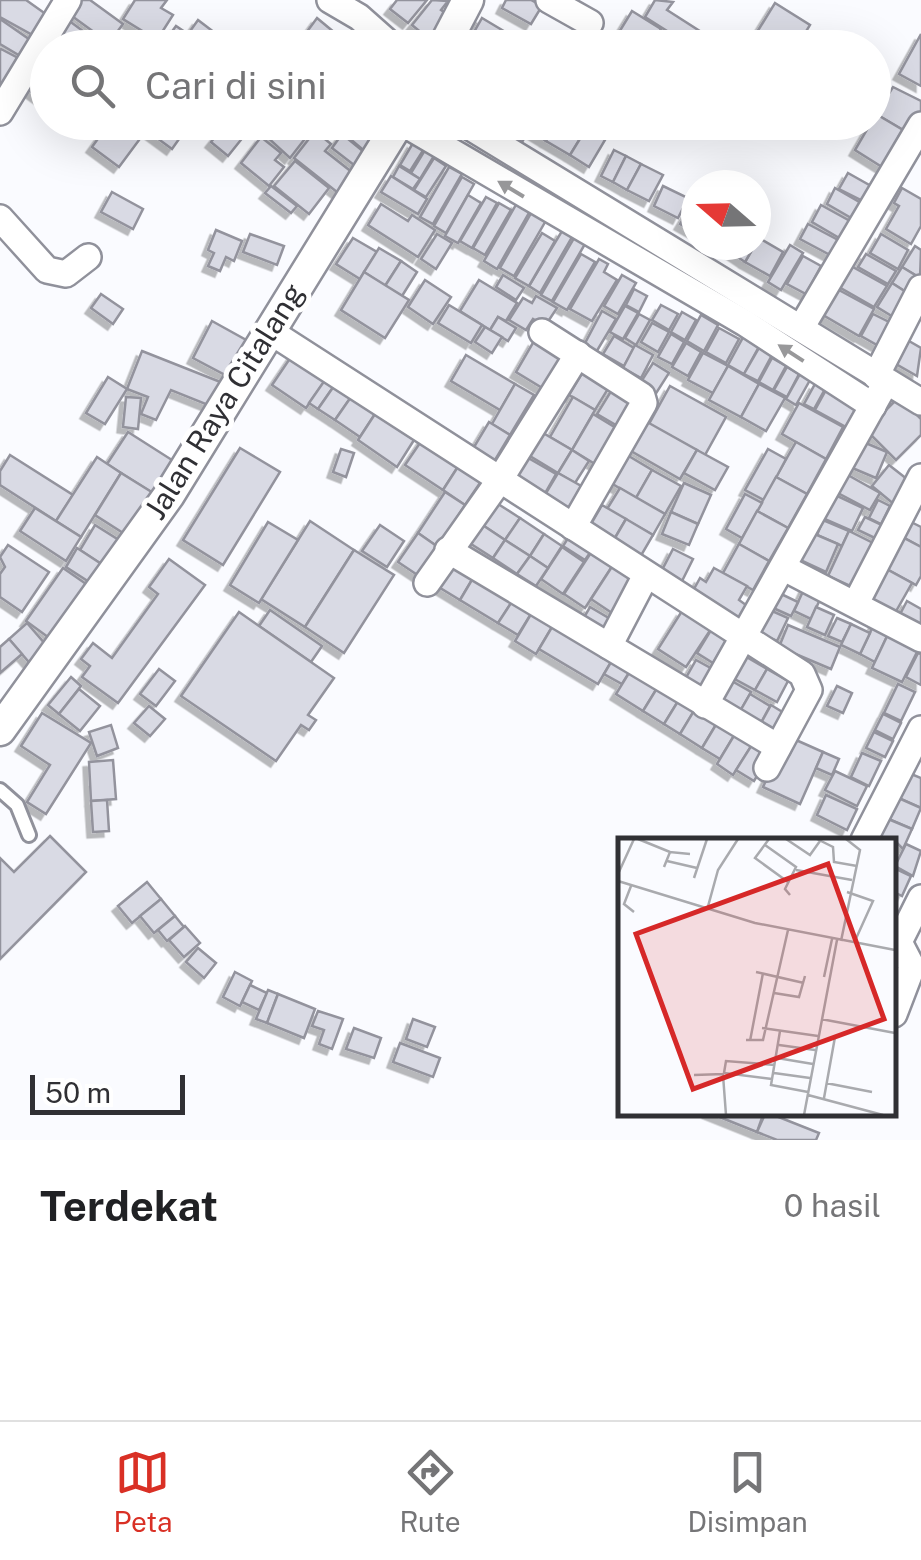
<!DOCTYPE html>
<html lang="id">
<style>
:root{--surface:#fff;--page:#f2f2f2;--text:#202124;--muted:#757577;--line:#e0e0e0;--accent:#d93025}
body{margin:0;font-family:"Public Sans",sans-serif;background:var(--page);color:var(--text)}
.compass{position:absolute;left:681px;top:170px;width:90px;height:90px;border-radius:50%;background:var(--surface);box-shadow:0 10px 40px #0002;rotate:290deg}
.scale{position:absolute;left:30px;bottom:25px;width:155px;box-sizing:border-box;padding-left:10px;border:5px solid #303034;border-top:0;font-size:28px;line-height:35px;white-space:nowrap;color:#303034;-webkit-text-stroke:8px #fff;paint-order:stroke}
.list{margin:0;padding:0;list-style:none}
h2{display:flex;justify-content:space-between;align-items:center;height:130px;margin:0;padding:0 40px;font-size:42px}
h2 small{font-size:32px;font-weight:400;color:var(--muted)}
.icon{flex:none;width:55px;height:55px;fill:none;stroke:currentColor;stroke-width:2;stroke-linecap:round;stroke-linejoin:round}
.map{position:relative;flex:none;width:921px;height:1140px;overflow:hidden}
.search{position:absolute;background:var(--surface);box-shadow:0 10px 40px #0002;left:30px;right:30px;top:30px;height:110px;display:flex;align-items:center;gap:25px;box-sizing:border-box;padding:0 35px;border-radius:55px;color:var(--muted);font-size:38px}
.sheet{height:280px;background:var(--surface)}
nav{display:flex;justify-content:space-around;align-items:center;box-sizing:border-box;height:140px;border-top:2px solid var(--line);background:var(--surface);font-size:28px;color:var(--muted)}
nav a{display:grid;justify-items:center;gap:5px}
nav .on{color:var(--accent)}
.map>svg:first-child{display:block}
.building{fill:#d9dae4;stroke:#93939d;stroke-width:2.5;filter:url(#shadow)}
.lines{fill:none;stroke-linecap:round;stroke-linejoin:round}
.service-casing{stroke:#90919b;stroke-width:18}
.minor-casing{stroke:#90919b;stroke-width:30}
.tertiary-casing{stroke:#90919b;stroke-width:35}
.service{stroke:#fff;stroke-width:12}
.minor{stroke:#fff;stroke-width:25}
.tertiary{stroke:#fff;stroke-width:30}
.oneway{fill:#98989a}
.labels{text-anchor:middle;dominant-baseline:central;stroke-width:10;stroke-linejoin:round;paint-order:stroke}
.street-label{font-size:30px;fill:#303034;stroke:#fff}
.inset-road{fill:none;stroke:#a9aaae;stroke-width:2.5}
.view{fill:#d62828;fill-opacity:0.15;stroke:#d62828;stroke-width:5}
.inset-edge{fill:none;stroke:#303034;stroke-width:5}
</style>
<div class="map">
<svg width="921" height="1140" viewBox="0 0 921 1140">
<defs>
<filter id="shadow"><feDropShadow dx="-5.5" dy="5.5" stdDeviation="0" flood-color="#0004"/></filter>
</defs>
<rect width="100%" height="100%" fill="#fafbff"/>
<g class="building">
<path d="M0 0H26L50 17 38 38 0 17Z"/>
<path d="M73 0H90L123 24 109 43 65 11Z"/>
<path d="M135 0H167L161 8 173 15 157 40 123 19Z"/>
<path d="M397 0H427L408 23 390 9Z"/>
<path d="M432 0 448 1 441 10 448 15 429 39 412 25Z"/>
<path d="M506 0H531L542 6 531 24 502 8Z"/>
<path d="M655 0 673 2 667 10 709 37 702 48H694L645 17Z"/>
<path d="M775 3 810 25 796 48H770L754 37Z"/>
<path d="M632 11 661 29 650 48H621L613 42Z"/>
<path d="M64 17 95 40 90 48H51Z"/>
<path d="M317 18 335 33 323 48H295Z"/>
<path d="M482 18 512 36 506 48H465Z"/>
<path d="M0 19 36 44 27 60 0 44Z"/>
<path d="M198 20 219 36 210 48H160L176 26 188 34Z"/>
<path d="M921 34V86L899 74Z"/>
<path d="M1 49 20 59 0 94V50Z"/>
<path d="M40 54 48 59V104L19 83Z"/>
<path d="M893 87 921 101V121L915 131 906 125 903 130 876 114Z"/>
<path d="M876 114 903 130 899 136 908 142 890 172 855 150Z"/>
<path d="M88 122H133L145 132 119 167 92 147 102 133Z"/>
<path d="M145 122H191L172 149 142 127Z"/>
<path d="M227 122H237L248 131 228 156 211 142Z"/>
<path d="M318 122 290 158 253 124 254 122Z"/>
<path d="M339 122H370L384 134 368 154 336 127Z"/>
<path d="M488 122H534L522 142Z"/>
<path d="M540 122H557L546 141 533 133Z"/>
<path d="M557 122H575L586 129 570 155 546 141Z"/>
<path d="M586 129 605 140 589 167 570 155Z"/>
<path d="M315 131 331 144 325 151 353 173 337 192 294 158Z"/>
<path d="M342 134 364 152 354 165 332 148Z"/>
<path d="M261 137 281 153 275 160 284 167 269 186 241 163Z"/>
<path d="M413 143 424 149 410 171 400 165Z"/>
<path d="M425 150 434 156 420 179 411 173Z"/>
<path d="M614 150 626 156 613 182 601 176Z"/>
<path d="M626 156 641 164 627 190 613 182Z"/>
<path d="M434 158 446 166 426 197 414 190Z"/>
<path d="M295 161 329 188 309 214 274 186Z"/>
<path d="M641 164 663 175 649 201 627 190Z"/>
<path d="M399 166 420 179 413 189 393 177Z"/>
<path d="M449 167 462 174 433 224 420 217Z"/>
<path d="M848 173 871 186 863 201 839 189Z"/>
<path d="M391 176 427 199 418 214 381 192Z"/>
<path d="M462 177 474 184 446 233 434 226Z"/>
<path d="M271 186 297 206 291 213 265 193Z"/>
<path d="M663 186 688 198 678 218 654 206Z"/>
<path d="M835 188 861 203 853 219 827 204Z"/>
<path d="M902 188 921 199V226L911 244 886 229 899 206 894 203Z"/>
<path d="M112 192 143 209 133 229 101 212Z"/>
<path d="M468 195 481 203 458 243 445 236Z"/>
<path d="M486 197 497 203 472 248 460 241Z"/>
<path d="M694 201 696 202V233L680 224Z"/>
<path d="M499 203 511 210 485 255 473 248Z"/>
<path d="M517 203 530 211 497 269 484 261Z"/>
<path d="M381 204 408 221 412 215 435 230 418 257 368 225Z"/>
<path d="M821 205 850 221 841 239 812 222Z"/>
<path d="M534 208 548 217 514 276 500 268Z"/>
<path d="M808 224 840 241 832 256 800 239Z"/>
<path d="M216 230 242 241 234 261 226 257 220 271 208 266 214 253 208 250Z"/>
<path d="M562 231 572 237 540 293 529 286Z"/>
<path d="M542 233 555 241 529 286 515 278Z"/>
<path d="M250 234 284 246 277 265 243 252Z"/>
<path d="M437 234 452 243 436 269 421 259Z"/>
<path d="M881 234 908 250 898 269 870 253Z"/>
<path d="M353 238 377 252 360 279 336 264Z"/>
<path d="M574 238 585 244 552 301 541 295Z"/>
<path d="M759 238 783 252 770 276 745 262Z"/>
<path d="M720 245H755L745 262Z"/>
<path d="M790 245 803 253 781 290 768 282Z"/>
<path d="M915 246 921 250 920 278 902 267Z"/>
<path d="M379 248 401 261 385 286 364 272Z"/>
<path d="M581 254 595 262 567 310 553 302Z"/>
<path d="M866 254 896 271 888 284 858 267Z"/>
<path d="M803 256 821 266 806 294 787 284Z"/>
<path d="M599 259 608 264 604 272 617 280 592 321 570 309Z"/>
<path d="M401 261 417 272 402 296 385 286Z"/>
<path d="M851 266 887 286 874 307 839 287Z"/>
<path d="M902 267 920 278 909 294 892 283Z"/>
<path d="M364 272 409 300 385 338 341 310Z"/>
<path d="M503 275 524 288 516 300 496 287Z"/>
<path d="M622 275 636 283 618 314 604 306Z"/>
<path d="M425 280 451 297 433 324 408 307Z"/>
<path d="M479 280 517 303 506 321 498 317 490 330 460 311Z"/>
<path d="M892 283 909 294 895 318 877 307Z"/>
<path d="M634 289 647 296 639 312 626 305Z"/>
<path d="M837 289 874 309 859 336 823 315Z"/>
<path d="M101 294 123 309 113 324 91 308Z"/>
<path d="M536 296 557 308 545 326 533 319 526 330 509 320 523 298 532 303Z"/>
<path d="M449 305 482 325 471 343 438 323Z"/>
<path d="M661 305 678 314 669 330 652 320Z"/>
<path d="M625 306 638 313 623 339 610 332Z"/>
<path d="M602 311 616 319 595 354 583 347Z"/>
<path d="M682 312 696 320 685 340 671 332Z"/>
<path d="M639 314 650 320 636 345 625 338Z"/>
<path d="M873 314 889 322 877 345 861 336Z"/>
<path d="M701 315 718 325 704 351 687 341Z"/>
<path d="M498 317 516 328 508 341 490 330Z"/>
<path d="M212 321 248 341 229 377 193 358Z"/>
<path d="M652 323 669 332 658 352 641 342Z"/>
<path d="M485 327 502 337 492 353 475 342Z"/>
<path d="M719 328 739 339 726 363 706 352Z"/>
<path d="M746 332 762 341 744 374 728 365Z"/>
<path d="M671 334 684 342 672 364 658 357Z"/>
<path d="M614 336 634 348 624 366 603 354Z"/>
<path d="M534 341 562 358 544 389 516 372Z"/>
<path d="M909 341 921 348 917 376 896 364Z"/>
<path d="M686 343 701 352 688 376 672 367Z"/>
<path d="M635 345 653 355 641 378 623 368Z"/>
<path d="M759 348 772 355 758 381 744 374Z"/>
<path d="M142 351 228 385 218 409 171 390 156 420 141 414 148 397 127 389Z"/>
<path d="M295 351 329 375 306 408 272 385Z"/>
<path d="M703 353 728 366 713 393 688 380Z"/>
<path d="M466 355 515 384 500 410 451 381Z"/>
<path d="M772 358 786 366 773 390 759 382Z"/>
<path d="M653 363 669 373 653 398 637 388Z"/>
<path d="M728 366 759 384 741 417 709 400Z"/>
<path d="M787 367 799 374 787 397 774 390Z"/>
<path d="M585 368 611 384 595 410 569 395Z"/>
<path d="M800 374 810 380 796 405 786 399Z"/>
<path d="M108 377 127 389 105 424 86 413Z"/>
<path d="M325 380 334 386 318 409 309 403Z"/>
<path d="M515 384 534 395 510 435 492 424Z"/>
<path d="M759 384 785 398 766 431 741 417Z"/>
<path d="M815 384 825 389 814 409 804 404Z"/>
<path d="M334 386 351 397 335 420 318 409Z"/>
<path d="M670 386 726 417 705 455 649 424Z"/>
<path d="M613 388 637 402 621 428 597 414Z"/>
<path d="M826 390 857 406 846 427 815 410Z"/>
<path d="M126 397 141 398 138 429 123 427Z"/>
<path d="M351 397 375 414 360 437 335 420Z"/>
<path d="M573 397 595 410 572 450 550 437Z"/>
<path d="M899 397 921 419V435L896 460 866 430Z"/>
<path d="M799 403 843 427 826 459 782 434Z"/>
<path d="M375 414 414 440 397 467 358 440Z"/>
<path d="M593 414 616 428 595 464 572 450Z"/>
<path d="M640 418 697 450 680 479 624 447Z"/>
<path d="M489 422 510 435 492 465 471 452Z"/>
<path d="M538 430 572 450 558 473 525 453Z"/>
<path d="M128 432 183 467 162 499 107 464Z"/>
<path d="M424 437 461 462 443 490 405 465Z"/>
<path d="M861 441 887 452 876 478 850 467Z"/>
<path d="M796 442 826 459 807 494 776 477Z"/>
<path d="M240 448 280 472 223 565 183 540Z"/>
<path d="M341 449 354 453 346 477 333 472Z"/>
<path d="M768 449 786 459 764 500 745 490Z"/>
<path d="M572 450 589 461 575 483 558 473Z"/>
<path d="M697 450 728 467 715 490 684 473Z"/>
<path d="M10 455 73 495 56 521 0 485V471Z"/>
<path d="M523 455 556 474 544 495 507 483Z"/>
<path d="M627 455 652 470 636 498 611 483Z"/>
<path d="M97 457 121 473 81 537 56 521Z"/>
<path d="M461 462 484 477 465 505 443 490Z"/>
<path d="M889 465 912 483 895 505 872 486Z"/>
<path d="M652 470 681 486 665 514 636 498Z"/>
<path d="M121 473 158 496 131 538 95 515Z"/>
<path d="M558 473 583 487 568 512 543 498Z"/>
<path d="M846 474 880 493 870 510 836 492Z"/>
<path d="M776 477 807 494 788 528 757 511Z"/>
<path d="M684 483 711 495 698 524 671 512Z"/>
<path d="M620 488 665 514 653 535 607 509Z"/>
<path d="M445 492 465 505 438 547 418 533Z"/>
<path d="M831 493 863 508 852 531 820 517Z"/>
<path d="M745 494 762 503 742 538 726 529Z"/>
<path d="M878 500 890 506 881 524 869 518Z"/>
<path d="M495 502 520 518 505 540 481 524Z"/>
<path d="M602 505 626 519 612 543 588 529Z"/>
<path d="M35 508 81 537 66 561 20 531Z"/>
<path d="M757 511 788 528 769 561 739 544Z"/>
<path d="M671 512 698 524 689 545 662 534Z"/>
<path d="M865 517 884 526 877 539 858 530Z"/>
<path d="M520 518 544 534 530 556 505 540Z"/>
<path d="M626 519 653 535 639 559 612 543Z"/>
<path d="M823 520 849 531 842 546 817 535Z"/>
<path d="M310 521 354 550 305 627 261 599Z"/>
<path d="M268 522 298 540 259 603 230 585Z"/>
<path d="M911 522 921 527V547L903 537Z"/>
<path d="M481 524 505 540 493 558 468 542Z"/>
<path d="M95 525 122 542 106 567 80 550Z"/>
<path d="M380 525 404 541 387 567 362 551Z"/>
<path d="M849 531 877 545 857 589 828 576Z"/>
<path d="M572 532 594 547 585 560 563 546Z"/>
<path d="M810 532 838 544 826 572 798 559Z"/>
<path d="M418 533 438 547 419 576 398 562Z"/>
<path d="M544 534 562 546 548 568 530 556Z"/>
<path d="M902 537 921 547V576L916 585 885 568Z"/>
<path d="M505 540 530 556 517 574 493 558Z"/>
<path d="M739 544 769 561 753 590 723 573Z"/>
<path d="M8 545 49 572 22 612 0 597V574L5 567 0 557Z"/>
<path d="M562 547 584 562 563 594 541 579Z"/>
<path d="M77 548 109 569 97 587 66 567Z"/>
<path d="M594 548 615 562 585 608 564 594Z"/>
<path d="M673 549 693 559 681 583 661 572Z"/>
<path d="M354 550 394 575 344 653 305 627Z"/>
<path d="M530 556 548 568 536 586 517 574Z"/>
<path d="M169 559 205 585 118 703 82 677 90 666 81 659 93 643 112 658 158 594 149 587Z"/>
<path d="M453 559 476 573 460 600 437 586Z"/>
<path d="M615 562 640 578 615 615 591 599Z"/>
<path d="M879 565 912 583 895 613 863 595Z"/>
<path d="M63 568 89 586 52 640 26 621Z"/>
<path d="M714 568 747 586 739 600 746 605 734 626 688 600 700 578 706 582Z"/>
<path d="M476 573 515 597 498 623 460 600Z"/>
<path d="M805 587 822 595 811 619 794 611Z"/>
<path d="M777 592 798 602 791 616 771 607Z"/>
<path d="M515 597 534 609 518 635 498 623Z"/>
<path d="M907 601 921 609V626L898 618Z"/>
<path d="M590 607 612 620 601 639 579 626Z"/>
<path d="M763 607 788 618 777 641 753 630Z"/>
<path d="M816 607 834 615 825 635 807 627Z"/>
<path d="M534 609 555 622 536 654 515 641Z"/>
<path d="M270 610 322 646 311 662 259 626Z"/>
<path d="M682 611 711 629 686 667 658 649Z"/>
<path d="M239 612 334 678 308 715 316 720 309 730 301 725 276 761 181 696Z"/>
<path d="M837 618 851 624 842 642 828 636Z"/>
<path d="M555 622 614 657 598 684 539 649Z"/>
<path d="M875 622 890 630 875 662 860 654Z"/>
<path d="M27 623 52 652 34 668 9 639Z"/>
<path d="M851 624 870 633 860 654 841 645Z"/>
<path d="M788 625 840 647 831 669 779 647Z"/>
<path d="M711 630 727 640 713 663 697 653Z"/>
<path d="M890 630 921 644 902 682 872 668Z"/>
<path d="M9 639 22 654 0 673V647Z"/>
<path d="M918 653 921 654V685L906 677Z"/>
<path d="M743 655 767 669 755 690 731 677Z"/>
<path d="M614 657 632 668 622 684 604 674Z"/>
<path d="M696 660 716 671 703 695 683 683Z"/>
<path d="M632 668 659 685 643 711 616 694Z"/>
<path d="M159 669 175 681 156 706 140 694Z"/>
<path d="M767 669 788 681 777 702 755 690Z"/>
<path d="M71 677 81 686 59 714 48 705Z"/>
<path d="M730 680 751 692 735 720 714 708Z"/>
<path d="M898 684 915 692 901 721 884 713Z"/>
<path d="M659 685 680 698 664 724 643 711Z"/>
<path d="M837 686 852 693 843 713 827 706Z"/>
<path d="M79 689 100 706 80 731 59 714Z"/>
<path d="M750 694 770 706 756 732 735 720Z"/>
<path d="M680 698 696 708 680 734 664 724Z"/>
<path d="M698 704 720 718 702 748 680 734Z"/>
<path d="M771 705 789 716 775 742 756 732Z"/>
<path d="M149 706 165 719 150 736 134 723Z"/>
<path d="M42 713 91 743 46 814 27 802 50 765 21 746Z"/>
<path d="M883 714 901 723 893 739 875 730Z"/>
<path d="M720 718 738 729 720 759 702 748Z"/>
<path d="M111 725 118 748 97 756 89 732Z"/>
<path d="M738 729 755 740 733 775 717 764Z"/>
<path d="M874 732 893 741 885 757 866 748Z"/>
<path d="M787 736 823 752 800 804 763 787Z"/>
<path d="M755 740 772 751 754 781 736 770Z"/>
<path d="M823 752 839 759 832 775 816 768Z"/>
<path d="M862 753 881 761 869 786 851 777Z"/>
<path d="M113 760 116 799 91 801 89 762Z"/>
<path d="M835 771 867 786 857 806 825 790Z"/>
<path d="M904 771 921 778V808L894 796Z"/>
<path d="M826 795 857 809 847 830 817 815Z"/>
<path d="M894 796 921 808 912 829 884 817Z"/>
<path d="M107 800 109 831 93 832 91 801Z"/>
<path d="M881 816 912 829 903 849 894 840 873 835Z"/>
<path d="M50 836 86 872 0 959V858L14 872Z"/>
<path d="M906 844 921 851 913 876 895 866Z"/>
<path d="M894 868 911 876 902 896 894 892Z"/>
<path d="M147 882 161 899 132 923 118 906Z"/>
<path d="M161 899 175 916 154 933 140 916Z"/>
<path d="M175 916 184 927 167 941 158 930Z"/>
<path d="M185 926 200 943 184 957 169 940Z"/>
<path d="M198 948 216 963 204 978 186 962Z"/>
<path d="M235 972 252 981 240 1006 223 997Z"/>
<path d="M250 985 267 993 259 1010 242 1002Z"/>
<path d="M268 990 278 994 267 1023 256 1019Z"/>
<path d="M278 994 315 1009 304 1038 267 1023Z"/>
<path d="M318 1011 343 1019 332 1049 319 1044 324 1030 312 1026Z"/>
<path d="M413 1019 435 1027 427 1047 406 1039Z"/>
<path d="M354 1028 381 1038 374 1058 346 1049Z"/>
<path d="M400 1043 440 1058 433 1077 393 1062Z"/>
<path d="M707 1112H764L757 1132Z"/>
<path d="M766 1112 819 1133 816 1140H777L757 1132Z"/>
</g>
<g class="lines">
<g class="service-casing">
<path id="service" d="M0 790 17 805 29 835"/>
</g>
<g class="minor-casing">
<g id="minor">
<path d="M330 0 359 17 394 48"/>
<path d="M549 0 590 23"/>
<path d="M0 112 68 0"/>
<path d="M401 122 745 323 873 406"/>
<path d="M462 122 921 402"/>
<path d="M0 218 47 270 66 274 88 257"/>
<path d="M801 328 921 125"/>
<path d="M268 330 802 674 809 690 767 768"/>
<path d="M542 332 642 396 644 403 573 527"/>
<path d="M876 376 921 288"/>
<path d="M448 550 778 747"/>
<path d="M784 568 921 639"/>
<path d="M427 583 499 481 578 354"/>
<path d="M856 603 921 477"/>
<path d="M609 646 645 577"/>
<path d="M705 705 881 391"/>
<path d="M864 840 921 729"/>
<path d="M894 939 899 942 921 898"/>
<path d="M894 1014 912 967 899 942"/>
</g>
</g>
<g class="tertiary-casing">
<g id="tertiary">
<path d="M443 48 468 0"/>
<path d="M0 730 169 495 399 122"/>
</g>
</g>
<use href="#service" class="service"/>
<use href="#minor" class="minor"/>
<use href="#tertiary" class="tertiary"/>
</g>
<defs><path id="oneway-solid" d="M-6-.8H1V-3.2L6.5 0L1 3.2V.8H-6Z" transform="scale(2.5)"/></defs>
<g class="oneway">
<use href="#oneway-solid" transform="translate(511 189) rotate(-149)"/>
<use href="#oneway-solid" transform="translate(791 353) rotate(-147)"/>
</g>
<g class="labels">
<g class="street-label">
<text transform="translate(224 401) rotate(-58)">Jalan Raya Citalang</text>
</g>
</g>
<g transform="translate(618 838)">
<rect width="278" height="278" fill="#fafbff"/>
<path class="inset-road" d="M20 1 52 14M151 1 137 20 170 44M168 1 192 17 202 3M199 1 215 9 216 24 239 28M147 7 178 29 167 51 172 57M49 23 79 30M46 29 52 14 72 16M178 32 234 42M0 36 16 1M76 40 89 1M0 43 137 85 277 112M13 48 6 66 16 74M229 54 255 63 236 105M89 72 100 32 120 1M223 103 242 12 228 1M138 134 186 145M206 139 214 101M156 155 181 159 187 138M203 181 277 195M144 190 200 198M162 193 153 247 190 254M128 202H145L170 92M132 203 145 135M161 207 197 212M159 220 195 226M156 235 192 240M76 237 106 236M105 237 108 277M154 241 106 235 108 223 157 227M208 245 254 254M190 257 265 277M206 260 217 199M186 277 219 102"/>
<path class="view" d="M210 26 266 181 75 251 18 96Z"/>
<rect width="278" height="278" class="inset-edge"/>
</g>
</svg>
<svg class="compass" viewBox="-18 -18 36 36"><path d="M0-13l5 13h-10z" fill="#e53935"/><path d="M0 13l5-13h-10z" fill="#757577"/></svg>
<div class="scale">50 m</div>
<div class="search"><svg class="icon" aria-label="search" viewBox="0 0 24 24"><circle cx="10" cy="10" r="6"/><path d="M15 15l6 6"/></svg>Cari di sini</div>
</div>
<section class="sheet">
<h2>Terdekat<small>0 hasil</small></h2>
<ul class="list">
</ul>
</section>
<nav>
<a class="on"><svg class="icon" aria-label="map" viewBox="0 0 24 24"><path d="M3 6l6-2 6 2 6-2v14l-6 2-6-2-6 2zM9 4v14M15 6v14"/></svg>Peta</a>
<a><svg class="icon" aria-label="directions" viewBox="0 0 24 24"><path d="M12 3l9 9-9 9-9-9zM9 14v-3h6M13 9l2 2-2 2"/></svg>Rute</a>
<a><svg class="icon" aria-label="saved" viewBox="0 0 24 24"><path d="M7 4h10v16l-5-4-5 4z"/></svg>Disimpan</a>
</nav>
